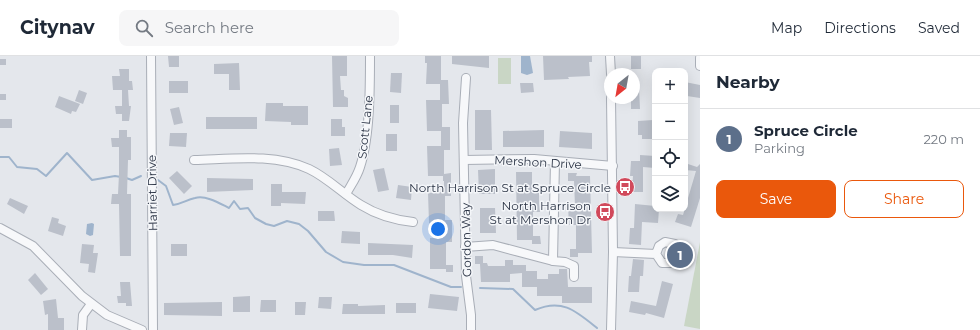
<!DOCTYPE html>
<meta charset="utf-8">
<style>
:root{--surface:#fff;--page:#f6f6f7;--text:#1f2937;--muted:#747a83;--line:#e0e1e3;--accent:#ea580c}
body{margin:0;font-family:Montserrat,sans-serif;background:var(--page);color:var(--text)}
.controls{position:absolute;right:12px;top:12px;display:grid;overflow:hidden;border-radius:8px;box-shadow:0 4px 16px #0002}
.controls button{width:36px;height:36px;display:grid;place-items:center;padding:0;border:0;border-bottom:1px solid var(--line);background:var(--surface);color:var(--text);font:20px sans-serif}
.compass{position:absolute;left:604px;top:12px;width:36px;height:36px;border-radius:50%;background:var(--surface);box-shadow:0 4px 16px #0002;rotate:211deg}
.you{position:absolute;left:438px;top:173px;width:14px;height:14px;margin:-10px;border:3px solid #fff;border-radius:50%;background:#1a73e8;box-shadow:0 0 0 6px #1a73e833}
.badge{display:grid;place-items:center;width:26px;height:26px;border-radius:50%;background:var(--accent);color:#fff;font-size:13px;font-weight:700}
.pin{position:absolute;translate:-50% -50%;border:2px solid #fff;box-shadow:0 1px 4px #0006}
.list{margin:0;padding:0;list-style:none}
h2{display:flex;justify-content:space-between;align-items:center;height:52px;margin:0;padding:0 16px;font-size:17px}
h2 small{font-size:13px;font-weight:400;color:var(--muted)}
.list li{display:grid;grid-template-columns:26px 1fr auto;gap:12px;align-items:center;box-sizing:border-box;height:60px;padding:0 16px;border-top:1px solid var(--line)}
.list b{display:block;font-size:15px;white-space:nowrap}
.list p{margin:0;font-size:13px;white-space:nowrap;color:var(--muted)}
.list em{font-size:13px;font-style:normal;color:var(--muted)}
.actions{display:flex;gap:8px;padding:12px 16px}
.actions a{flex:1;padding:9px 0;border:1px solid var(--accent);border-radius:8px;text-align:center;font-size:14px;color:var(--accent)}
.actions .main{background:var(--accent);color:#fff}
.icon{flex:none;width:22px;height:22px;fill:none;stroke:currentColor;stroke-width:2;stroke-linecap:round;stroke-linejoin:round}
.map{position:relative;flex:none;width:700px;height:274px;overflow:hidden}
header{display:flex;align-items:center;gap:24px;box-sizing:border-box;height:56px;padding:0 20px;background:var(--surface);border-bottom:1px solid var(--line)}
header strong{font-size:19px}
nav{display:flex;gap:22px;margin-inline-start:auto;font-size:14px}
.search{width:280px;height:36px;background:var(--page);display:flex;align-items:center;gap:10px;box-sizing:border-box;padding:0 14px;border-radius:8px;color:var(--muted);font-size:15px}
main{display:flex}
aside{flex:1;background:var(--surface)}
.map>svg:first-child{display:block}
.green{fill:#c9d6c5}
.water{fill:#9fb4cc}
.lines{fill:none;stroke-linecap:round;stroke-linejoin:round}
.stream{stroke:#9fb4cc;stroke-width:2}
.building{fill:#bbc0ca}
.minor-casing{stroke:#a9aeb7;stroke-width:10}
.minor{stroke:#f7f8fa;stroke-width:8}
.labels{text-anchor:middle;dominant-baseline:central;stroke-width:3;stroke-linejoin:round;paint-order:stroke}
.street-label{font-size:12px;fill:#2b3445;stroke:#f4f6f9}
.poi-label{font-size:12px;fill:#2b3445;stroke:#f4f6f9;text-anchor:end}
</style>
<header>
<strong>Citynav</strong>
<div class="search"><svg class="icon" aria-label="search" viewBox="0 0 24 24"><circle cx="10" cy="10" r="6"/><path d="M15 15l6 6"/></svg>Search here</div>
<nav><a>Map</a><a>Directions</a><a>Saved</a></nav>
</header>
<main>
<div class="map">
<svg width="700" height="274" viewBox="0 0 700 274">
<rect width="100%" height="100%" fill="#e4e7ec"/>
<g class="green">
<rect x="498" y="2" width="13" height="26"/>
<path d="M700 186V273L684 270Z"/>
</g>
<g class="water">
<path d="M521 0H530L533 17 527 19 521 17Z"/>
<path d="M92 167 94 168 93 179 90 180 86 178 87 168Z"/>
</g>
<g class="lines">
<g class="stream">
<path d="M0 101H9L17 111 37 113 46 120 67 97 92 124 115 120 121 121"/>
<path d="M126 122 132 124 141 120"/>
<path d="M158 124 166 130 173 149C182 148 186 144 195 142 206 139 219 147 229 152L234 145 240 153 248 152 255 162 266 168 274 170 287 165 299 168 308 175 326 196 343 206 364 209H394L451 231H461"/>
<path d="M480 232 513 233 535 254C562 242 576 255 597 272"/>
</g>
</g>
<g class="building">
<path d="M168 0H179V11H169Z"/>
<path d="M332 0H347V20H340L341 34H344V40L348 42V51H333Z"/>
<path d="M425 0H441V24H448L449 48H442V71H450V94H444V118L451 117V140H445V164H452V186H446V209H453V216H446V213H430V182H443L444 167H429L428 137 444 136V125H443V120H428L427 90H441V75H427L426 44H440V28H426L427 7H425Z"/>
<path d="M452 0H489V12L452 8Z"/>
<path d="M543 0H592V6H589L590 20 568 21 569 23 544 24Z"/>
<rect x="631" y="0" width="10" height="13"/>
<rect x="0" y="3" width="6" height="6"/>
<path d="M239 7 240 34H229V18H214V8Z"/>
<path d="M119 13H129V25H132L133 34H128L129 50H131L129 65H122V58H116L115 50H122V34H113L112 20H120Z"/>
<path d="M391 17H402L401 37 390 36Z"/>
<rect x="169" y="25" width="19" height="12"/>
<path d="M685 26 700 29V42L687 40 688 36 685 35Z"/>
<path d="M520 27H533L534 36 521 37Z"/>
<path d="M634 31H639L640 53H631V42H634Z"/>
<path d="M79 34 87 37 83 48 75 45Z"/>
<rect x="0" y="38" width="6" height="6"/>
<path d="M59 40 80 48 76 56 72 55 71 58 55 51Z"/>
<path d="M266 47H283V50H308V69H291V66L265 65Z"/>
<rect x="390" y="49" width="9" height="18"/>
<path d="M179 51 183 67 174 69 170 53Z"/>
<path d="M475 54H491L492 94H475Z"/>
<rect x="206" y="61" width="51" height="12"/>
<rect x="0" y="63" width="12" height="9"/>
<path d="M331 63H342V71H345V80H331Z"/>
<path d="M653 64V83H642V79H638V65Z"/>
<path d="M119 74H127V81H131V104H128L127 138H131V200H120L119 148H111L112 138H118L119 118V91H112L111 82H119Z"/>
<path d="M544 74V91H503V75Z"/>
<path d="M560 75 592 77V93L559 91Z"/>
<path d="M170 77H187L186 91 169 90Z"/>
<rect x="386" y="78" width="11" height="17"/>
<path d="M339 92 342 109 330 110 329 93Z"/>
<path d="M640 99 655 100V112L643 111V136H632L633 120H630L631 105H640Z"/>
<path d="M685 107 697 111 700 108V142L691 171 675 166 678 158 683 159 696 115 685 114Z"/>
<path d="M384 112 389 134 378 136 373 114Z"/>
<path d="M495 113V138H479L478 114Z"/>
<path d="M177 115 192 130 184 138 169 122Z"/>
<path d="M516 116H532V137H539V148L540 156H533V180H540L541 188H532V184H517Z"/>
<path d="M568 117H577L576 120H590L592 197H578V201H570V193H576V169H569L568 150H575L574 125H568Z"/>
<path d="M207 122 253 123V134L207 136Z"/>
<path d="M271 128H282V136H306L305 148 281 147V150H271Z"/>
<path d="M398 129 412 131 411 144 396 142Z"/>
<path d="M10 142 28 150 24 158 7 148Z"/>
<path d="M635 148 655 150V153H659L658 167 642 166 641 189 629 188 630 172H634Z"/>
<path d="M480 152H495L496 177H480Z"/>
<path d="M318 155H334L335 165H318Z"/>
<path d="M52 161 59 163 58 167 66 170 63 180 48 175Z"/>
<path d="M342 175 360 176V188L341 187Z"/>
<path d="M368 187 413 189 412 202 393 199H368Z"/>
<path d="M82 188 94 189 93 197H98L95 217 88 216 89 208 80 207Z"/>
<rect x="171" y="188" width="16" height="12"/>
<path d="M475 200H483V207H487L488 210H505V204H513V209H526V215H537V223H548V218H559V213H567L568 231H592V247H562V240H537V231H522V217L510 218V226H481L480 208H475Z"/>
<path d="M633 203 644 204 643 220H640L639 236H628L629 220H631Z"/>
<path d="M35 217 48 233 41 239 28 224Z"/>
<path d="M662 225 673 228 664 262 646 257 645 259 629 256 631 245 656 250Z"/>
<path d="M120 226H130L132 250H126V247H118L117 240H121Z"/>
<path d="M430 238 459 241 457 255 428 252Z"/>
<path d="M250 240V256H233V241Z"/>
<path d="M319 241H332L331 253 318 252Z"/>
<path d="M56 243 58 262H64V274H48V258L45 259 43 245Z"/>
<path d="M261 244H276V256H260Z"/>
<path d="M222 246V260L164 259V247Z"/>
<path d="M295 246H306L305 259H295Z"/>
<rect x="396" y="247" width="20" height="10"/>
<path d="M343 248H358V250L385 249V258H342Z"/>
</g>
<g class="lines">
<g class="minor-casing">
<g id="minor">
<path d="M151 0 153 274"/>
<path d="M610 0 611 18"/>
<path d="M700 2V10"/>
<path d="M466 22 463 67 466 220 471 259V274"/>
<path d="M194 104C231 103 274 97 309 113 328 122 343 138 361 149 377 159 395 164 413 166"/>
<path d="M464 104 534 103 613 110"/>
<path d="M555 105 553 205 565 206 574 210V221"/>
<path d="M346 138C351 129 357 121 360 111 370 81 370 32 370 0"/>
<path d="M0 172 33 190 82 240 107 259 142 274"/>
<path d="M465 191 493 189 553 205"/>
<path d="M613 196 656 198 662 207H674L680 199 675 188 665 186 659 190 656 198"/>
<path d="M82 274 83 259 91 248"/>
<path d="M611 274 613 196 611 42"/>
</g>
</g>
<use href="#minor" class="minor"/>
</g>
<defs>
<g id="bus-disc" transform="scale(1)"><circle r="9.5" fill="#d1495b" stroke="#f4f6f9"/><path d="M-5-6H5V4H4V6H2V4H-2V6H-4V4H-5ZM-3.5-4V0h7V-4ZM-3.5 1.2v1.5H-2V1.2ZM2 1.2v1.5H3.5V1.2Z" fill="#fff"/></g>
</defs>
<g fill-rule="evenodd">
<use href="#bus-disc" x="625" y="131"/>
<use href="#bus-disc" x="605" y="156"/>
</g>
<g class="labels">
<g class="street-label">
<text transform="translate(365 71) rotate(-84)">Scott Lane</text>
<text transform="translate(538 106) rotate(3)">Mershon Drive</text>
<text transform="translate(152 137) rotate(-91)">Harriet Drive</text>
<text transform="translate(466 184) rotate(-91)">Gordon Way</text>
</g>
<g class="poi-label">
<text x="611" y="131">North Harrison St at Spruce Circle</text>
<text x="591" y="149">North Harrison<tspan x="591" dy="14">St at Mershon Dr</tspan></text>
</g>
</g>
</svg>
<div class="controls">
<button>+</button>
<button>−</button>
<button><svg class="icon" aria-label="locate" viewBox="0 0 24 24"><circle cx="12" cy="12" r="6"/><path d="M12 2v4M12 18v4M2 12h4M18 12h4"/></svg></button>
<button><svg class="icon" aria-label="layers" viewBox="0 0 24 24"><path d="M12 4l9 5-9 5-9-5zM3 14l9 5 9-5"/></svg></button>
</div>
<svg class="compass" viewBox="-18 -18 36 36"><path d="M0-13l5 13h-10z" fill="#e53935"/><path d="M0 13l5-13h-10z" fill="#747a83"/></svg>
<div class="you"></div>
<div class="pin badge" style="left:680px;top:199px;background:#5c6f8a">1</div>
</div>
<aside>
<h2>Nearby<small></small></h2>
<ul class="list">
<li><span class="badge" style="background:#5c6f8a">1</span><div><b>Spruce Circle</b><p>Parking</p></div><em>220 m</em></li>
</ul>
<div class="actions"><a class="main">Save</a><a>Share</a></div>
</aside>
</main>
